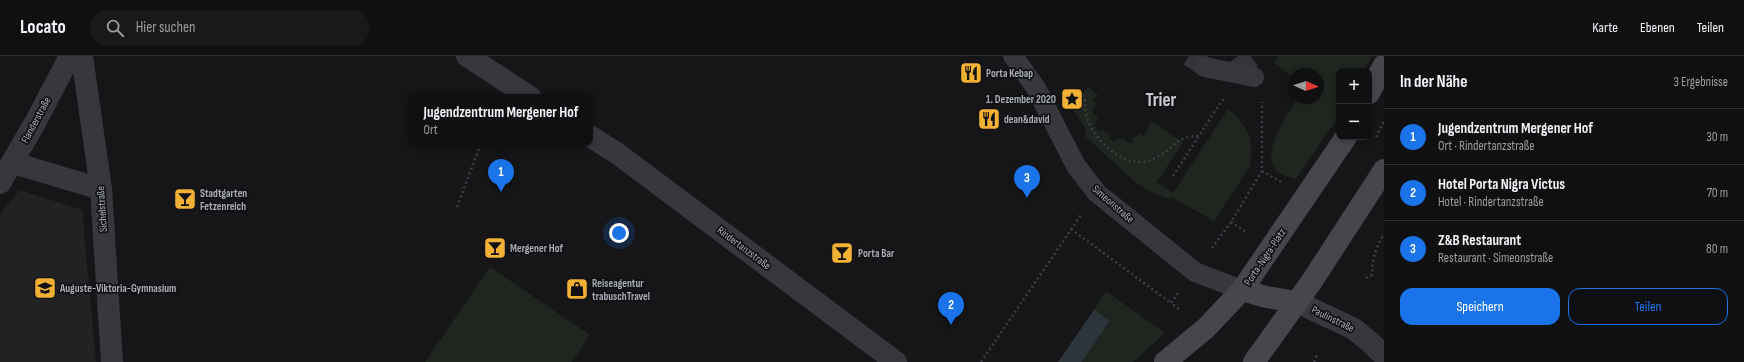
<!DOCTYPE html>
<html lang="de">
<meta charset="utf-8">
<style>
:root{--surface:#101012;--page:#19191b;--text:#f1f3f6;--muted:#9c9d9f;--line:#303032;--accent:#1a73e8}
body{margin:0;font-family:"Sofia Sans Condensed",sans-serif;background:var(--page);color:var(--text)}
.controls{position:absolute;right:12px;top:12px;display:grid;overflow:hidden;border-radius:8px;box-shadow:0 2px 6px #0003}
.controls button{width:36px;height:36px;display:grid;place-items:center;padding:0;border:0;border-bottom:1px solid var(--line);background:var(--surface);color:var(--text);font:20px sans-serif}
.compass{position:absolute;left:1288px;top:12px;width:36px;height:36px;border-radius:50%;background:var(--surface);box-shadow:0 2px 6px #0003;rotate:93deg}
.you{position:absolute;left:619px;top:177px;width:14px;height:14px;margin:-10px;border:3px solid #fff;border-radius:50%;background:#1a73e8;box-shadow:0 0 0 6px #1a73e833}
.badge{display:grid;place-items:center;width:26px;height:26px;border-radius:50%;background:var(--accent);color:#fff;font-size:13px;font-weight:700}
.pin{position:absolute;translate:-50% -33px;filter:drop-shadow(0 1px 2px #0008)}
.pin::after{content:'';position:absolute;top:21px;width:14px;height:12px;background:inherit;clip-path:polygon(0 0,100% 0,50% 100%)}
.popup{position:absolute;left:409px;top:38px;width:184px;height:52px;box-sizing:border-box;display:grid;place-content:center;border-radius:8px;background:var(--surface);filter:drop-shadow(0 1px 3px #0005);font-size:13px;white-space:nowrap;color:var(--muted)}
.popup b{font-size:15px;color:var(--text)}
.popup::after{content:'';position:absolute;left:50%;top:100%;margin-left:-8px;border:8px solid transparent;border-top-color:var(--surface)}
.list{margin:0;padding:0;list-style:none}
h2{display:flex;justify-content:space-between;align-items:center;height:52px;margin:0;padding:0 16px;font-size:17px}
h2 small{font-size:13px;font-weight:400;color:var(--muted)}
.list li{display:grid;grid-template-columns:26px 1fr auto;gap:12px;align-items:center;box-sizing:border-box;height:56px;padding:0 16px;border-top:1px solid var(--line)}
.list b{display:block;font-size:15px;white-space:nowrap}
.list p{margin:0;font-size:13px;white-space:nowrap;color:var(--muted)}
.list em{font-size:13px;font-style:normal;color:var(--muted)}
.actions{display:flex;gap:8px;padding:12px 16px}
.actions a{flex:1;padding:9px 0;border:1px solid var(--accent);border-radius:12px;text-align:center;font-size:14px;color:var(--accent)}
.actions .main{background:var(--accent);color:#fff}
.icon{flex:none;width:22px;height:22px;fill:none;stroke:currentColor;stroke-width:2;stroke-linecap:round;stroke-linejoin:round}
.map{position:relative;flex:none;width:1384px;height:306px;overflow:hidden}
header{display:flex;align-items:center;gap:24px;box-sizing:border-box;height:56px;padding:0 20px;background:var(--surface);border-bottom:1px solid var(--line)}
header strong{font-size:19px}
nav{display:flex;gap:22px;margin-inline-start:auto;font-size:14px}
.search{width:280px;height:36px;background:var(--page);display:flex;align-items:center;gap:10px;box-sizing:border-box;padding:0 14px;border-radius:22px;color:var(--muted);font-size:15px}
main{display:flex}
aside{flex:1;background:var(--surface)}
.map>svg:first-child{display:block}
.built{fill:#222225}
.green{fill:#1e261f}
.water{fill:#2c353c}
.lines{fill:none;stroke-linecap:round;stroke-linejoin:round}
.pedestrian-tunnel{stroke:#333438;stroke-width:20;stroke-dasharray:20 10;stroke-linecap:butt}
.path{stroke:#3d3f44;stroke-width:2.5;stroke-dasharray:2 3;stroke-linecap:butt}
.pedestrian{stroke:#37383d;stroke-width:20}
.minor{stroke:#37383d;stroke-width:22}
.secondary{stroke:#45474d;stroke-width:22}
.labels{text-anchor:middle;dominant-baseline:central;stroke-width:3.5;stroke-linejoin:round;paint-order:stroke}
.poi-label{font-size:11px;font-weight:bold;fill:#a8adb8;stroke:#111113;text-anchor:start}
.street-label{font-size:11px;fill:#a8adb8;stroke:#111113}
.town-label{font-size:19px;font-weight:bold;fill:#c9ccd4;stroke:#111113}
</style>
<header>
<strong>Locato</strong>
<div class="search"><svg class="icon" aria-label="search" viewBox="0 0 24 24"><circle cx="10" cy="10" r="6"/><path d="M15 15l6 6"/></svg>Hier suchen</div>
<nav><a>Karte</a><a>Ebenen</a><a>Teilen</a></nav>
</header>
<main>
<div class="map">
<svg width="1384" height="306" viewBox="0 0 1384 306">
<rect width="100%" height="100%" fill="#161618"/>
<path class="built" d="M20 134 82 154 96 306H0V158Z"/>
<g class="green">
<path d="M1278 0H1372L1364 15H1339V60L1296 123C1290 121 1278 119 1274 112 1263 92 1288 59 1297 42H1318V18H1294V23L1274 6Z"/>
<path d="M1088 31 1099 40 1094 41 1093 45 1095 46V52H1093V59H1097V65L1094 69 1100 77 1103 74 1111 79 1109 83 1116 85 1117 82 1126 83V86L1133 87V82L1141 77 1143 80 1148 75 1147 72 1152 66 1183 86 1157 126 1173 137 1228 53C1249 71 1254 82 1250 110L1214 165 1171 141 1169 143 1147 134 1133 124 1086 81 1085 72 1072 52Z"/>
<path d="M490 211 590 279 572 306H425Z"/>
<path d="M1106 235 1165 277 1133 306H1082L1110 266 1094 254Z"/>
</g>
<path class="water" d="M1094 254 1110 265 1082 306H1058Z"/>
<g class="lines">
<g class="pedestrian-tunnel">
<path d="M1189 0 1205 11"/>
<path d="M1238 0 1254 21"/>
</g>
<g class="path">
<path d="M1082 39C1086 45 1085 47 1085 54 1086 62 1091 72 1096 79 1111 99 1136 115 1159 100 1177 89 1176 80 1199 80"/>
<path d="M1376 81 1384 65"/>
<path d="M1262 115 1281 126"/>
<path d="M1173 120 1221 46 1224 43"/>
<path d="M457 151 481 87"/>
<path d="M1231 166 1247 177"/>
<path d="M1071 173 1171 247"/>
<path d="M1212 192 1231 166 1262 115V46"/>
<path d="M1366 222 1372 219C1372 203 1376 191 1384 178"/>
<path d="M1178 237 1171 247 1181 255"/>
<path d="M981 306 1081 159"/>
<path d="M1314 306 1317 299"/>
</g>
<g class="pedestrian">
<path d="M1013 0 1036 32 1076 110 1097 137 1195 216 1242 234"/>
<path d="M1205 11 1254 21"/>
</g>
<g class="minor">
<path d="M82 0 101 133 112 306"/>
<path d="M467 0 530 41"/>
<path d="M590 80 618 98 896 306"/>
<path d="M13 107 101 133"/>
<path d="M0 127 36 65 70 0"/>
<path d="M1297 246 1354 273 1371 287 1384 300"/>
</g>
<g class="secondary">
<path d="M1369 37 1384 9"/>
<path d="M1242 234 1266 241 1297 246"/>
<path d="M1165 306 1206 272 1242 234 1346 81"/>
<path d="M1254 306 1312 225 1384 114"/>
</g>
</g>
<defs>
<g id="restaurant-square" transform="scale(1.15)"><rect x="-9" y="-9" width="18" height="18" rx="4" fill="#f2b134" stroke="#111113"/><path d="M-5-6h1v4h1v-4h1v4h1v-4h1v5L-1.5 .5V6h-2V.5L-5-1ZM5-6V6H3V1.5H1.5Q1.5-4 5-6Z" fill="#111"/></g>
<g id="sight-square" transform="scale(1.15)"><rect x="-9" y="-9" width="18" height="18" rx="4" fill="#f2b134" stroke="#111113"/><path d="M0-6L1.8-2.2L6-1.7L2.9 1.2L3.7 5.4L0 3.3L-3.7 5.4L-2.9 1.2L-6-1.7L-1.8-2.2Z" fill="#111"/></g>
<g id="bar-square" transform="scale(1.15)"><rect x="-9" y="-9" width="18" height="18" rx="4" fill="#f2b134" stroke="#111113"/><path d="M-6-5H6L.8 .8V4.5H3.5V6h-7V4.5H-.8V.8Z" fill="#111"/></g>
<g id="school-square" transform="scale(1.15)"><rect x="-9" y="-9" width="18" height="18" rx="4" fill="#f2b134" stroke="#111113"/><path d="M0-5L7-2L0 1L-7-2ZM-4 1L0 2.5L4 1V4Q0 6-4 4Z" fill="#111"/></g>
<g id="shop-square" transform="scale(1.15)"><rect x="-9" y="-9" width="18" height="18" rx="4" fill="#f2b134" stroke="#111113"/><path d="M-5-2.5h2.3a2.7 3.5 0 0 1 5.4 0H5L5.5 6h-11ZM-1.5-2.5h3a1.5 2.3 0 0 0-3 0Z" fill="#111"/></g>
</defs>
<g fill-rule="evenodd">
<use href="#restaurant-square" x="971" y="17"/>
<use href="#sight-square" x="1072" y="43"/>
<use href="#restaurant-square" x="989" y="63"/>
<use href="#bar-square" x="185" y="143"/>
<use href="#bar-square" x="495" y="192"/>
<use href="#bar-square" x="842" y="197"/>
<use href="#school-square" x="45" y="232"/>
<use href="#shop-square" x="577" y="233"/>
</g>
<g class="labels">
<g class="poi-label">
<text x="986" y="17">Porta Kebap</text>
<text x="1056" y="43" text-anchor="end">1. Dezember 2020</text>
<text x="1004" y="63">dean&amp;david</text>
<text x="200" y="137">Stadtgarten<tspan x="200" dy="13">Fetzenreich</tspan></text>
<text x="510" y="192">Mergener Hof</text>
<text x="858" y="197">Porta Bar</text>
<text x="592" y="227">Reiseagentur<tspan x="592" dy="13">trabuschTravel</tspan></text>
<text x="60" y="232">Auguste-Viktoria-Gymnasium</text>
</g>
<g class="street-label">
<text transform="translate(36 64) rotate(-62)">Flanderstraße</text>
<text transform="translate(1113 148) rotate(41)">Simeonstraße</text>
<text transform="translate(102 153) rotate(-94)">Sichelstraße</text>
<text transform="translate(744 192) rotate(37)">Rindertanzstraße</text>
<text transform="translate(1265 201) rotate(-56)">Porta-Nigra-Platz</text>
<text transform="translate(1333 263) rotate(26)">Paulinstraße</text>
</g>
<g class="town-label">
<text x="1161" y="44">Trier</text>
</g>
</g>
</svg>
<div class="controls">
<button>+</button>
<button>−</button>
</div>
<svg class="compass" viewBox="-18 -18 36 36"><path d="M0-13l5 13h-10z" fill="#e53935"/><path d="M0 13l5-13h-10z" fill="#9c9d9f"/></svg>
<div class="you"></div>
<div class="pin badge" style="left:501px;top:136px">1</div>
<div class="popup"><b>Jugendzentrum Mergener Hof</b>Ort</div>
<div class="pin badge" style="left:951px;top:269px">2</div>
<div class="pin badge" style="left:1027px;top:142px">3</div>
</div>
<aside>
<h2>In der Nähe<small>3 Ergebnisse</small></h2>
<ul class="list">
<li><span class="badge">1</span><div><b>Jugendzentrum Mergener Hof</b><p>Ort · Rindertanzstraße</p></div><em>30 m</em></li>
<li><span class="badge">2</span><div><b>Hotel Porta Nigra Victus</b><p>Hotel · Rindertanzstraße</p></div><em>70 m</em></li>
<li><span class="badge">3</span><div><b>Z&amp;B Restaurant</b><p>Restaurant · Simeonstraße</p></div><em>80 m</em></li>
</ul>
<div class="actions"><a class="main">Speichern</a><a>Teilen</a></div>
</aside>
</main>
